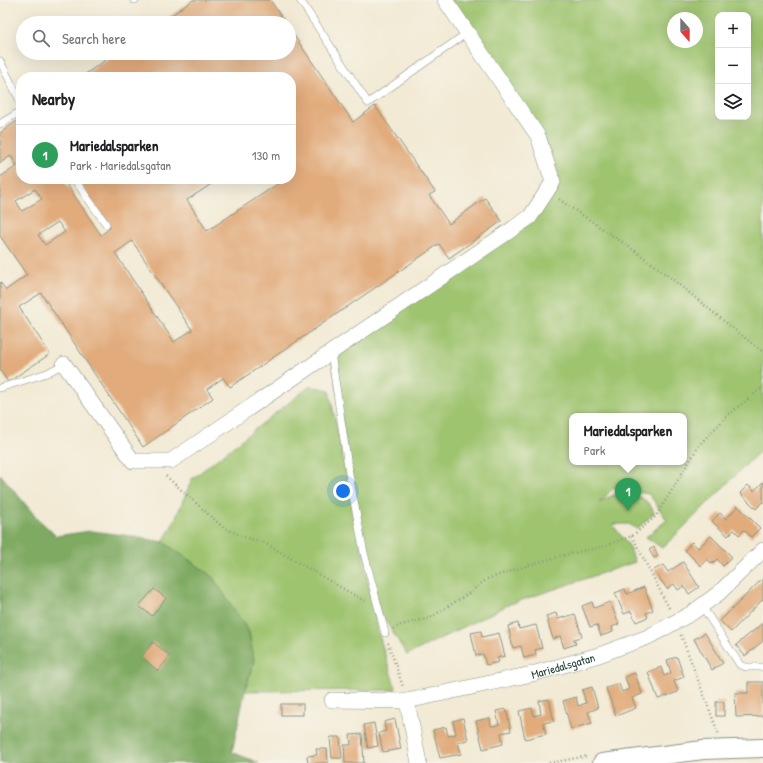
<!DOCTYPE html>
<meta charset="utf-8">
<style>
:root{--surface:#fff;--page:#f2f2f2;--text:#202124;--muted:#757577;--line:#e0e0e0;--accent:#1f6fb2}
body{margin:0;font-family:"Patrick Hand",sans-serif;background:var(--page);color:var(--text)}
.controls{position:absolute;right:12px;top:12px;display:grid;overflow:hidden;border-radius:8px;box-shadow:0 4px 16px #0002}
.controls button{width:36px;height:36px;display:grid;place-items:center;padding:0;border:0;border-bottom:1px solid var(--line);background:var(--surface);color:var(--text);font:20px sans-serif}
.compass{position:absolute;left:667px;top:12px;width:36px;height:36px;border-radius:50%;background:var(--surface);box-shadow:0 4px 16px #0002;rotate:159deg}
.you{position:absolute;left:343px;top:491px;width:14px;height:14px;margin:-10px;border:3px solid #fff;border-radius:50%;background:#1a73e8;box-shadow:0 0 0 6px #1a73e833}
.badge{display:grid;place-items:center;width:26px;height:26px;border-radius:50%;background:var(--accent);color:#fff;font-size:13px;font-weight:700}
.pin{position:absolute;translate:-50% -33px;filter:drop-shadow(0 1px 2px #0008)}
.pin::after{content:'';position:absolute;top:21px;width:14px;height:12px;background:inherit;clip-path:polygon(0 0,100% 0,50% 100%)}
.popup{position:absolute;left:569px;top:413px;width:118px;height:52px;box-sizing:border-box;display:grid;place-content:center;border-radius:8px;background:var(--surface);filter:drop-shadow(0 1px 3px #0005);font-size:13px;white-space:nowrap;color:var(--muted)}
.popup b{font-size:15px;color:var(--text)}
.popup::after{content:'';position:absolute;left:50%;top:100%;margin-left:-8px;border:8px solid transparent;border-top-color:var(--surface)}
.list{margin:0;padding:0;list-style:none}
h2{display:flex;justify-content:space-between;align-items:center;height:52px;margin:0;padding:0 16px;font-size:17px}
h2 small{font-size:13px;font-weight:400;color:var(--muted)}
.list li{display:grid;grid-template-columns:26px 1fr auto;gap:12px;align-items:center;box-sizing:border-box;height:60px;padding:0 16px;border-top:1px solid var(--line)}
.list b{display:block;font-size:15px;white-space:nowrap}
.list p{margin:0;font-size:13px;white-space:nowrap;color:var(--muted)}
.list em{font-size:13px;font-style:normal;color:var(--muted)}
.icon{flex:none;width:22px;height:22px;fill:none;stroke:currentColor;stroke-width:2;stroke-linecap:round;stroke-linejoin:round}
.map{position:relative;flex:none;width:763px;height:763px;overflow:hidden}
.search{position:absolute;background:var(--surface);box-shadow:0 4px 16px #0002;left:16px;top:16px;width:280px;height:44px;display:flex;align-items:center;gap:10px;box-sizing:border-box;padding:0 14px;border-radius:22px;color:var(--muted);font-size:15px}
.panel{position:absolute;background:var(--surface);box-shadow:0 4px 16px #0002;left:16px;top:72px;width:280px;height:112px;border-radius:16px}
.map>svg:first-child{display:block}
.green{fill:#9fc46f;stroke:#5f8052;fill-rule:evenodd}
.forest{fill:#7faa62;stroke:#4f744b}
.building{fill:#e1ab7b;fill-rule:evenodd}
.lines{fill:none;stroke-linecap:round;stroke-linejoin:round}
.service-casing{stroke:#889484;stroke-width:8}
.minor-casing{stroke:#889484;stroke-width:16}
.tertiary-casing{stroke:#889484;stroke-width:20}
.path{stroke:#889484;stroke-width:2.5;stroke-dasharray:1 3;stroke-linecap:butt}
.service{stroke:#fff;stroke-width:7}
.minor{stroke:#fff;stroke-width:15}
.tertiary{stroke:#fff;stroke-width:18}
.labels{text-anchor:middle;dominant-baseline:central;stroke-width:3;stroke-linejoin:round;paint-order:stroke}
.street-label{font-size:12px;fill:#1f3d34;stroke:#f7f3e8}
</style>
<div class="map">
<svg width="763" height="763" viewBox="0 0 763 763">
<rect width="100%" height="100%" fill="#f7f3e8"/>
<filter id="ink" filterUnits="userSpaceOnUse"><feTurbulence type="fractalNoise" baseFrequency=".025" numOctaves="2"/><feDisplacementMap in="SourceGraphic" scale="8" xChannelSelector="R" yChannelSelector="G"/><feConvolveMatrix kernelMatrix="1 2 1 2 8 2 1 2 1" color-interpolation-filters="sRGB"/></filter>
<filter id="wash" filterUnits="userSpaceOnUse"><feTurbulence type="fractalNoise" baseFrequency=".012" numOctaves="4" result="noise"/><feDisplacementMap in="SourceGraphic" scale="16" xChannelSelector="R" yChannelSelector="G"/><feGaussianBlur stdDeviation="0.9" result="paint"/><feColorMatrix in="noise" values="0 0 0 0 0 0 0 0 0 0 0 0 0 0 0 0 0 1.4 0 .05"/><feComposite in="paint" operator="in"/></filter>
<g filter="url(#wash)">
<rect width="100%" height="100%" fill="#f2ead4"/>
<g class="green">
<path d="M445 0H763V448L684 527 662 548 646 537 667 520 649 494 613 488 599 503C604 500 609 496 615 495 631 490 649 498 654 513L637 529 629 524H612L629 546 635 562 510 604 407 655 379 610 364 553 331 353 530 217 547 190 538 136ZM718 15H748V117H718ZM673 18H697V42H673ZM572 416H684V462H572Z"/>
<path d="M310 386 329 390 378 632 396 690 245 691 254 660 212 576 163 542 174 522 192 479Z"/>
</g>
<path class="forest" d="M0 474 36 517 56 536 91 531 124 535 163 542 212 576 249 632 254 660 245 691 232 752 259 763H0Z"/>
<g id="blocks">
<g class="building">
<path d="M193 0H270L286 23H160Z"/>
<path d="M289 28 353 122 375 106 435 192 429 195 449 224 485 198 502 221 449 258 439 244 230 387 223 378 207 389 213 398 143 447 41 293 19 307 50 354 8 382 0 370V282L6 290 27 275 0 236V177L17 166 11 156 0 163V133L21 118V179H63L101 235 110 228 77 179H219L187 200 207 231 285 179H291V77H81L116 53H289ZM35 189 42 199 22 211 16 201ZM58 222 65 232 45 245 38 235ZM132 241 192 330 174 342 115 253Z"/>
<path d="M763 482V503L762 502 756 509 740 493 748 485 754 491Z"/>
<path d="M738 506 760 528 751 537 744 530 739 535 734 530 728 536 712 521 720 513 726 519Z"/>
<path d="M711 536 732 557 723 566 717 559 712 564 707 559 701 566 685 550 692 542 698 548Z"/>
<path d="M654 547 658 556 654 558 649 550Z"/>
<path d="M683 562 699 587 689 594 684 586 678 590 674 584 667 589 654 570 663 565 668 572Z"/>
<path d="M763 578V599L731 632 720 621Z"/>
<path d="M644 587 653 610 646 613 648 617 636 622 631 611 624 614 615 593 625 589 627 594Z"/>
<path d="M154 589 166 598 152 616 139 606Z"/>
<path d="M592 602 594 608 610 602 619 624 612 627 613 632 601 636 597 625 590 627 582 606Z"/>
<path d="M556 613 558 619 575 614 582 637 574 639 576 644 564 648 560 636 553 639 546 616Z"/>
<path d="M518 623 519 629 536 625 542 648 535 650 536 655 524 658 521 646 513 648 508 626Z"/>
<path d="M763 623V641L745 656 736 645Z"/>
<path d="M481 631 482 637 499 633 505 656 497 658 499 662 486 665 483 654 476 656 471 633Z"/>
<path d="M705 633 723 663 712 670 694 639Z"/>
<path d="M153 642 170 656 158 671 141 657Z"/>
<path d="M677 657 684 677 674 681 678 692 658 699 648 672 661 667 664 676 671 673 667 660Z"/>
<path d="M635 673 642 694 632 698 636 708 616 716 606 688 619 684 622 692 629 689 625 677Z"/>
<path d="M748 682H763V716L736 717 735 693H748Z"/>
<path d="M592 687 598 708 588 712 592 723 571 729 563 701 576 697 578 706 586 703 582 690Z"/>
<path d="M549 699 554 721 543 723 546 734 525 739 519 711 532 708 534 716 541 714 539 701Z"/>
<rect x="716" y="702" width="8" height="14"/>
<rect x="281" y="704" width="22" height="11"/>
<path d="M506 709 511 731 501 733 503 744 483 749 476 721 490 718 491 726 499 725 496 711Z"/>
<path d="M463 718 468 740 458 742 461 754 440 758 433 730 446 727 448 736 456 734 453 721Z"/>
<path d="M395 719 401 749 383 752 379 733 386 731 384 722Z"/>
<path d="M374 723 378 746 368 748 364 725Z"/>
<path d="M362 734 364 763H345L344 745H351L350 735Z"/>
<path d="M330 737H340L342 758H332Z"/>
<path d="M316 749H327L328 763H308L307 756 317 755Z"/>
</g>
</g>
</g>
<g filter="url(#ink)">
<use href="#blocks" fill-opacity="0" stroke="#889484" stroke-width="1"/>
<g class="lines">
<g class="service-casing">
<g id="service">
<path d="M134 0H135"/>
<path d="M300 0 368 103 467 33"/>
<path d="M0 61 21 103"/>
<path d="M0 124 21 111"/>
<path d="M74 179 106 224"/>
<path d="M331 353 350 480 364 553 385 633"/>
<path d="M0 388 47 373 64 364"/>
<path d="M702 606 740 665 746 667H763"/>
</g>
</g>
<g class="minor-casing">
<g id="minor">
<path d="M64 364 133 461H171L530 217 553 182 538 136 445 0"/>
<path id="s1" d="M332 700 407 701 532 674 599 655 648 637 692 613 719 593 763 550"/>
<path d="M407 701 419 763"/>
</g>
</g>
<g class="tertiary-casing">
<path id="tertiary" d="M602 763 703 750 763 748"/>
</g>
<g class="path">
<path d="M559 199C585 218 613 235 639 254 682 285 721 320 763 352"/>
<path d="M166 476 217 522 226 529 244 537 263 542 366 602"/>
<path d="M632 536 670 610"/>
<path d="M393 629 401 625 430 618 469 593 487 579 520 568 560 556 601 547 632 536 656 516 700 444 729 414 763 387"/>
<path d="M681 635 719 735"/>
<path d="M388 643 403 687"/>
<path d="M549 763 588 756"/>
</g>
<use href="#service" class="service"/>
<use href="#minor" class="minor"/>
<use href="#tertiary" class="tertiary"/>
</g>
</g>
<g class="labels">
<g class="street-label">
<text stroke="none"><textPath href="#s1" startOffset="235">Mariedalsgatan</textPath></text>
</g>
</g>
</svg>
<div class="controls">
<button>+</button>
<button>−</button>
<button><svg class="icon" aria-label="layers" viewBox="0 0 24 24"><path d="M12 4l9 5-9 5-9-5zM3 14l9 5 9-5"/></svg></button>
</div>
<svg class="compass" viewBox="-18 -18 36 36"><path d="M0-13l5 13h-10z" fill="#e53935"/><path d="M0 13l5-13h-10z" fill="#757577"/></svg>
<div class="you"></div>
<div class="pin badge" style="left:628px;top:511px;background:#2e9e5b">1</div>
<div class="popup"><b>Mariedalsparken</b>Park</div>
<div class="search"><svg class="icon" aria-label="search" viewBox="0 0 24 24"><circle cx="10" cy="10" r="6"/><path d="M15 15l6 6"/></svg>Search here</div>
<section class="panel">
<h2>Nearby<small></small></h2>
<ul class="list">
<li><span class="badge" style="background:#2e9e5b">1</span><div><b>Mariedalsparken</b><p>Park · Mariedalsgatan</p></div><em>130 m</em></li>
</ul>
</section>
</div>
